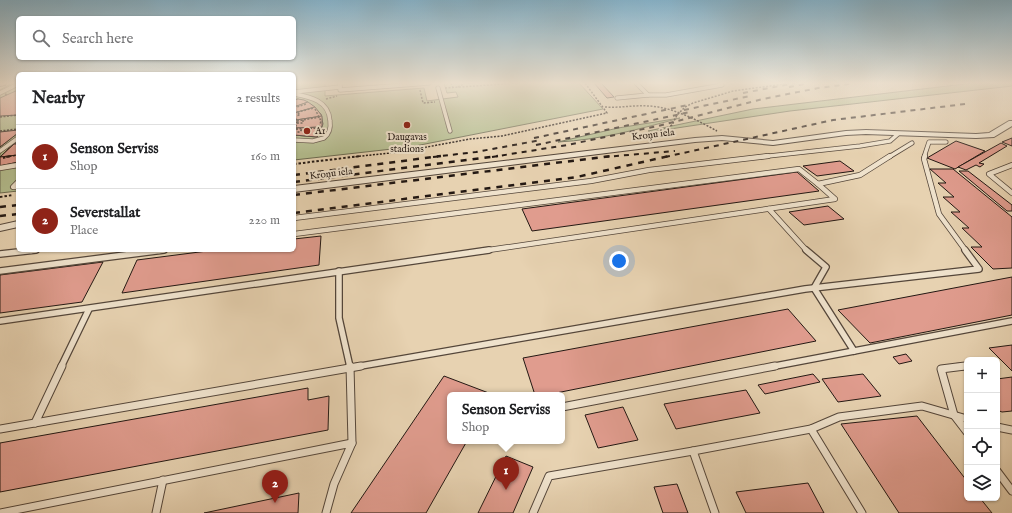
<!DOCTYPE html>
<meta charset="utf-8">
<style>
:root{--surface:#fff;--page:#f2f2f2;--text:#202124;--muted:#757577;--line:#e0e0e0;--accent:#8f2418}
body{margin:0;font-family:"IM FELL English",serif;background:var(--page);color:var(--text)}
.controls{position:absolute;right:12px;bottom:12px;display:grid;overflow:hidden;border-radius:6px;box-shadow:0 1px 3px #0004}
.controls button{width:36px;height:36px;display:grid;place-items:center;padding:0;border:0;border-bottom:1px solid var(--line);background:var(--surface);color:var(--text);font:20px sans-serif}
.you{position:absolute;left:619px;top:261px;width:14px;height:14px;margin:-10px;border:3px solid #fff;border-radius:50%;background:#1a73e8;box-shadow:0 0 0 6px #1a73e833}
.badge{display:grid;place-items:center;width:26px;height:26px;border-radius:50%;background:var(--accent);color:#fff;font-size:13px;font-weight:700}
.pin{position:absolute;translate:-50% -33px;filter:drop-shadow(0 1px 2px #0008)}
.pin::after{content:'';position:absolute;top:21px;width:14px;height:12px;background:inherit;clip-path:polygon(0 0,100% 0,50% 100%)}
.popup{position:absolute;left:447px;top:392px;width:118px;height:52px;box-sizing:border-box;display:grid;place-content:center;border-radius:6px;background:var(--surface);filter:drop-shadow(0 1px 3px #0005);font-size:13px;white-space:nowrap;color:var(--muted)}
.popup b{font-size:15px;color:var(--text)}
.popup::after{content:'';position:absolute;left:50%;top:100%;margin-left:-8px;border:8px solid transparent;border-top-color:var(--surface)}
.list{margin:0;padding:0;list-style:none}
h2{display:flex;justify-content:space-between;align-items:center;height:52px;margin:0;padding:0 16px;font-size:17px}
h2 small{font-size:13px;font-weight:400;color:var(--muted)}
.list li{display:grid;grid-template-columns:26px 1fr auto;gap:12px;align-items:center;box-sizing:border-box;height:64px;padding:0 16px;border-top:1px solid var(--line)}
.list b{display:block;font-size:15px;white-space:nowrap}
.list p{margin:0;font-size:13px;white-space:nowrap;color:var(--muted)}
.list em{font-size:13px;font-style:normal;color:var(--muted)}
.icon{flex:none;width:22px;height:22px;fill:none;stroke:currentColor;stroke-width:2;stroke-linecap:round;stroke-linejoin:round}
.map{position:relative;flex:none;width:1012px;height:513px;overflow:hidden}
.search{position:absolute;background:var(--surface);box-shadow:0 1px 3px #0004;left:16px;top:16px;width:280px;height:44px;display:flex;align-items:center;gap:10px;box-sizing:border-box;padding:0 14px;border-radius:6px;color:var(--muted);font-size:15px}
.panel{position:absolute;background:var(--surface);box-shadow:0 1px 3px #0004;left:16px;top:72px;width:280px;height:180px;border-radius:6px}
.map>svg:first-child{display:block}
.green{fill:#b3bd8e;stroke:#6b6a50}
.building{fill:#e09c8e;stroke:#231813}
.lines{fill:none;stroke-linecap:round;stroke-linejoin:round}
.service-far3-casing{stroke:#54463a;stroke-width:5}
.service-far2-casing{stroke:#54463a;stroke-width:6}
.service-far1-casing{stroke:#54463a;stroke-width:8}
.service-casing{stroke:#54463a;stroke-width:9}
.minor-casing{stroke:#54463a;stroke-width:2}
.secondary-casing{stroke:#231813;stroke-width:2}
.path-far1{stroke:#231813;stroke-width:1.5;stroke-dasharray:2 1.5;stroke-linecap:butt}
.path{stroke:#231813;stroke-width:2;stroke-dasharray:2.5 2;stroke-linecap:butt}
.service-far3{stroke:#efe2cc;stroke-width:3.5}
.service-far2{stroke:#efe2cc;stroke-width:4.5}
.service-far1{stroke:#efe2cc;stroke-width:5.5}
.service{stroke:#efe2cc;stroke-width:7}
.minor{fill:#efe2cc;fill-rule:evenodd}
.secondary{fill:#efe2cc;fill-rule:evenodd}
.rail-far1{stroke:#231813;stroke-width:2;stroke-dasharray:5 5;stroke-linecap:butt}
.rail{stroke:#231813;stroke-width:2.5;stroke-dasharray:6 6;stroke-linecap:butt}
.path-bridge{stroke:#231813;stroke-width:1.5;stroke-dasharray:2 1.5;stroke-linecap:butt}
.poi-dot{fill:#8f2418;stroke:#efe2cc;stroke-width:1.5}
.labels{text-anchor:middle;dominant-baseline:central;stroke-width:4;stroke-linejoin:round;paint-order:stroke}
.far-poi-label{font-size:10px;fill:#231813;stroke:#efe2cc;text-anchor:start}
.far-street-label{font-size:10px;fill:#231813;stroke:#efe2cc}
</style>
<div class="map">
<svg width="1012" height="513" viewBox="0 0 1012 513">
<rect width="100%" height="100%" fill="#e7d2b1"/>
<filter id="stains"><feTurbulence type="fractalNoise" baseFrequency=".005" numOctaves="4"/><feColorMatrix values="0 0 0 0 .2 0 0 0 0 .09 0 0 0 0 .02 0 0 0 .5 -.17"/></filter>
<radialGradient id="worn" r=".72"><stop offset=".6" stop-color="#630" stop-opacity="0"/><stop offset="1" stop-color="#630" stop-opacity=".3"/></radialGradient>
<g class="green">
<path d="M12 83H18V130L0 132V90Z"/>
<path d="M294 83H325V96L424 88 427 101 458 97 456 92 447 93 444 83H579L603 109 410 147 294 160Z"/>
<path d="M973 83H1012V86L790 111 650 132 648 131 753 109Z"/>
<path d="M680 118C640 129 599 140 558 142L618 128Z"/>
<path d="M18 133V191L0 193V147Z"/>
</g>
<g class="building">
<path d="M594 83H601L614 97 607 98Z"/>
<path d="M18 90V115L0 116V98Z"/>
<path d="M298 99 312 105 321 114 323 124 317 137 294 135 296 120 294 117V100Z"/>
<path d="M298 99 304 100 308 102 294 107V100Z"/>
<path d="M308 102 315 107 294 113V107Z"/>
<path d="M315 107 322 116 296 120 294 113Z"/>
<path d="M322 116V127L295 128 296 120Z"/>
<path d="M322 127 317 137 294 135 295 128Z"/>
<path d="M18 130V133L0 147V132Z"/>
<path d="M1012 138V146L1002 142Z"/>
<path d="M18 141V162L0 166V158L8 149Z"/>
<path d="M956 141 985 151 955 169 927 158Z"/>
<path d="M1001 143 1007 146 979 163 984 164 980 167 976 165 966 170 958 167Z"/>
<path d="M14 144H18V155L0 157Z"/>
<path d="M18 155V162L0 166V157Z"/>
<path d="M840 161 854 171 817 176 803 166Z"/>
<path d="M930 169H953L1012 217V268L993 269 971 247H982L962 228H969L951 212H960L943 197H954L938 183H946Z"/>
<path d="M959 171H968L1012 205V211H1007Z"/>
<path d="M797 172 819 191 532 231 522 209Z"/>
<path d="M828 206 844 219 804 225 789 212Z"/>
<path d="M321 236 319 265 122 293 137 260 215 250H294V239Z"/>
<path d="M103 262 82 302 0 313V275Z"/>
<path d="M1012 277V315L870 343 838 310Z"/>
<path d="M788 309 816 341 546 395H535L523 358Z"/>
<path d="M1012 345V371L989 348Z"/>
<path d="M906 354 912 361 899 364 893 357Z"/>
<path d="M813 374 820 382 765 394 758 385Z"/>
<path d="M863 374 881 396 838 402 822 379Z"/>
<path d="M444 376 494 395H450V441H467L426 513H351Z"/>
<path d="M1012 377V411L1002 412 997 410V379Z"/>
<path d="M308 388V400L329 396 328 430 0 492V443Z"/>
<path d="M746 390 760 413 676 429 664 404Z"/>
<path d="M623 407 638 440 598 448 585 415Z"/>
<path d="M917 416 967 481V498H980L992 513H899L841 424Z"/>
<path d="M506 456 533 467 513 513H478Z"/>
<path d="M808 483 824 513H746L736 492Z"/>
<path d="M677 484 688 513H663L654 487Z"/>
<path d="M299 493 298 513H204Z"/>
</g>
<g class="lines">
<g class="service-far3-casing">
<g id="service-far3">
<path d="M340 83V90L429 83"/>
<path d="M438 88 450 131"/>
<path d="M294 92 340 87"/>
<path d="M0 93 18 84"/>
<path d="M294 94C311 97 329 101 330 121 331 128 329 134 324 138L313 141 294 140"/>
<path d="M648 95H666L722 85 720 83"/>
<path d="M617 98 648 95 636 83"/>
<path d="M0 151 18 138"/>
<path d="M759 157 860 146 890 141 898 134"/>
<path d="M889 157 912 143"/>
<path d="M924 157 929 142H946"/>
</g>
</g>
<g class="service-far2-casing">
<g id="service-far2">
<path d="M925 156 924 159 939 214 966 251"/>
<path d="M1012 165 989 174 1012 193"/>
<path d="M0 168 18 165"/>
<path d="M18 182 13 187H18"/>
<path d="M769 209 807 251"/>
<path d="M294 218 591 181 649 170 768 156"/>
<path d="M294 234 799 169 818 184 860 175 890 156"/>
<path d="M31 251 36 250"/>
<path d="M159 251 164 250"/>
<path d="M482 251 835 199 818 184"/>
</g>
</g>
<g class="service-far1-casing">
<g id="service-far1">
<path d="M806 250 826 267 814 288 854 351"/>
<path d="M0 254 36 250"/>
<path d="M0 271 164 250"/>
<path d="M339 271V318L350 367"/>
<path d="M0 321 489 250"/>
<path d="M61 367 89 309"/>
<path d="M355 367 805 289 979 269 965 250"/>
<path d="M770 367 1012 321"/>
<path d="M956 367 967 366"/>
</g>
</g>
<g class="service-casing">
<g id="service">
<path d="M350 366 352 443"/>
<path d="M965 366 941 369 954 415 967 432"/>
<path d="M562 407 775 366"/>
<path d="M35 423 62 366"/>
<path d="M997 427 1012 430"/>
<path d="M0 429 361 366"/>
<path d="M811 429 862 513"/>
<path d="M997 471 1012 491"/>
<path d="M0 513 352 443 334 484 326 513"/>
<path d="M156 513 163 480"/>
<path d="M533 513 549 476 693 451"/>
<path d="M715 513 693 451 811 429 839 417 922 406 967 419"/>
</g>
</g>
<g class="minor-casing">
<g id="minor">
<path d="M1009 121H1012V126L994 137 976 138 866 134 846 135 773 145 722 140 695 142 294 192V186L695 138 722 136 773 141 846 131 866 130 976 134 989 133Z"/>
<path d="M18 221V227L0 231V225Z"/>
</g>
</g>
<g class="secondary-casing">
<path id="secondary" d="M0 83H6L5 85 0 86Z"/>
</g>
<g class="path-far1">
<path d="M451 83 453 88"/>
<path d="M467 83H478"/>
<path d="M730 83 733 85"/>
<path d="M458 87 465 83"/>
<path d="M445 88 516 83"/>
<path d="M420 90 423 103 435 102"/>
<path d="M326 99 337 96"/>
<path d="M605 107C620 108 634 105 649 106 672 107 697 120 717 131"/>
<path d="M294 108 306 104"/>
<path d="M315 109 321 121 317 133"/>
<path d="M294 113 314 108"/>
<path d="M294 115 297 122 294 132"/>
<path d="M294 116 300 115 298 113"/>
<path d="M0 117 18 115"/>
<path d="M297 121 320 117"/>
<path d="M297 123H303V120"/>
<path d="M296 129 319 128"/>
<path d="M0 131 18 129"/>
<path d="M294 132H300L302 129"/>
<path d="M649 138 672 125 677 115 685 107 693 103 733 91 791 83"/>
<path d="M6 157 18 155"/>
<path d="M352 157 400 152 470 139 502 136 607 113 585 83"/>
</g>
<g class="path">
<path d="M3 158 11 156"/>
<path d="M294 164 361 156"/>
<path d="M0 197 13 195"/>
</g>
<use href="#service-far3" class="service-far3"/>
<use href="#service-far2" class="service-far2"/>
<use href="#service-far1" class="service-far1"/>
<use href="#service" class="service"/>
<use href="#minor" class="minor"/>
<use href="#secondary" class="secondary"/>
<g class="rail-far1">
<path d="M789 87 809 83"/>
<path d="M743 93 795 83"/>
<path d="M684 110 750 96"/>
<path d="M534 138 688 105"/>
<path d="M536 145 690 112"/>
<path d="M433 157 476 152 541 140"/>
<path d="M492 157 567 145 658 126 763 99 818 88 856 83"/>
<path d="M604 157 675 151"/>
<path d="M665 157 833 120 965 104"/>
</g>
<g class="rail">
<path d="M294 175 441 156"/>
<path d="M294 182 498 156"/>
<path d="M294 195 612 156"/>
<path d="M0 207 18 205"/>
<path d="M294 213 577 177 669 156"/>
<path d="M0 216 18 214"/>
</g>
<path class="path-bridge" d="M5 94 8 95"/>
</g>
<linearGradient id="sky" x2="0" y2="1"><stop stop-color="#87b6cf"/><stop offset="0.54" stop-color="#f4ebdc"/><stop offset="1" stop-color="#f4ebdc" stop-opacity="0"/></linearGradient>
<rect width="1012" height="154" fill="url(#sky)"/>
<g class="poi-dot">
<circle cx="407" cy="125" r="4"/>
<circle cx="307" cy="131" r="4"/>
</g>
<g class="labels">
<g class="far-poi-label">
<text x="315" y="131">A1</text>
<text x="407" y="137" text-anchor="middle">Daugavas<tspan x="407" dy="12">stadions</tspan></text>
</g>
<g class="far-street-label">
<text transform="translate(653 135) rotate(-7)">Kroņu iela</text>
<text transform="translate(331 174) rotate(-7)">Kroņu iela</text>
</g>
</g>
<rect width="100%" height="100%" filter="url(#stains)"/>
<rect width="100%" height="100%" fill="url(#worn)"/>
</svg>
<div class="controls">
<button>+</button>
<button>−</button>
<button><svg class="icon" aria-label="locate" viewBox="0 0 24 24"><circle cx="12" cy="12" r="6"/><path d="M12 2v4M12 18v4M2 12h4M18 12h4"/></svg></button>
<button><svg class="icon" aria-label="layers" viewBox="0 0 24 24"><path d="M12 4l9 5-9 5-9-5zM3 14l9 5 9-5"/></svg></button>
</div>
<div class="you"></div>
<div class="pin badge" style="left:506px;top:490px">1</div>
<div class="popup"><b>Senson Serviss</b>Shop</div>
<div class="pin badge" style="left:275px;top:503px">2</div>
<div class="search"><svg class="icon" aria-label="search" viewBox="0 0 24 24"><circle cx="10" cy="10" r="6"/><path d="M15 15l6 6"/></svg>Search here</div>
<section class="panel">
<h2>Nearby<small>2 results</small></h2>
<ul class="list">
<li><span class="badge">1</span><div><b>Senson Serviss</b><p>Shop</p></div><em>160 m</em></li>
<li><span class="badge">2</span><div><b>Severstallat</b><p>Place</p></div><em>220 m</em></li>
</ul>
</section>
</div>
